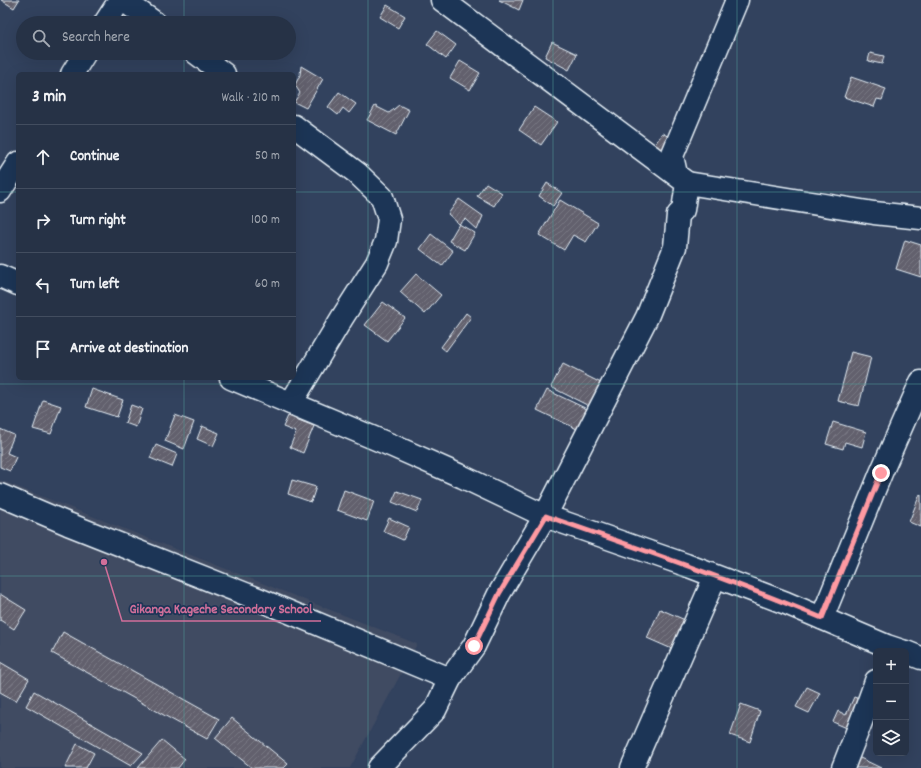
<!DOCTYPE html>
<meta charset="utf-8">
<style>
:root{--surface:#263246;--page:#2e3a4d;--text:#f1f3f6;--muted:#a4aab3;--line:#424d5f}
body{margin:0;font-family:Dekko,sans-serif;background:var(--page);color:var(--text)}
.controls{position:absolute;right:12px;bottom:12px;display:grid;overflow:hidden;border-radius:6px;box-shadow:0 4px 16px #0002}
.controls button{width:36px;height:36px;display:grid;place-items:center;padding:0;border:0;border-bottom:1px solid var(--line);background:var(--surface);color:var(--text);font:20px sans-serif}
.stop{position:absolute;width:12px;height:12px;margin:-9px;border:3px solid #ff9aa2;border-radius:50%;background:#fff}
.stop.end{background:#ff9aa2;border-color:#fff;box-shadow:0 1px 4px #0008}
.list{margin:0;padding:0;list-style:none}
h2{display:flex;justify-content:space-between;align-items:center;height:52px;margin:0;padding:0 16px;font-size:17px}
h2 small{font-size:13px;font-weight:400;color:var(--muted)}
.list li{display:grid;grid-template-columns:26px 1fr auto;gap:12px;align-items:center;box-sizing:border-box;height:64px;padding:0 16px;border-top:1px solid var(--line)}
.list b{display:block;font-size:15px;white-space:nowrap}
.list em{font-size:13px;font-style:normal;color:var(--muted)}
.icon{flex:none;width:22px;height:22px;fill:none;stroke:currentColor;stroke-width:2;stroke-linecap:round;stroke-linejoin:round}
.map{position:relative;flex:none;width:921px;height:768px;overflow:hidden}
.search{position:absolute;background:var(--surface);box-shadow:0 4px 16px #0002;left:16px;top:16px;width:280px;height:44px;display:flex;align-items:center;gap:10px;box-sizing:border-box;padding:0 14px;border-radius:22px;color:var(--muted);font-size:15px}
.panel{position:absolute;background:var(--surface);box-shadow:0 4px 16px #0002;left:16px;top:72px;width:280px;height:308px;border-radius:6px}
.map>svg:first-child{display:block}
.built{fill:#404b62}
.building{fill:url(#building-hatch);stroke:#e8f1f8}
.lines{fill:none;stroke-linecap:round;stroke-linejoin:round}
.minor-casing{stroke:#e8f1f8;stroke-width:25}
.minor{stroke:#1d3557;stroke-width:22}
.route{stroke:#ff9aa2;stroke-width:5}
.grid{fill:none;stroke:#509b97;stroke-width:1;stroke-opacity:0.55}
.leader{fill:none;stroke:#d16f9a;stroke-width:1.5}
.callout-dot{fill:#d16f9a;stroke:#1d3557;stroke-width:1.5}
.callout-label{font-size:14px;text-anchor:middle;font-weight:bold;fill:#d16f9a;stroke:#1d3557;stroke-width:3.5;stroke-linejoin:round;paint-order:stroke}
</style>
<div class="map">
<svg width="921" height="768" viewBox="0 0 921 768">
<defs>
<pattern id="building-hatch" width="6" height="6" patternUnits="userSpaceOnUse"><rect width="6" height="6" fill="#62606d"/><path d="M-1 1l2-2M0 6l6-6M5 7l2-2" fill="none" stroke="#787783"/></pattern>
</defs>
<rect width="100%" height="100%" fill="#32425e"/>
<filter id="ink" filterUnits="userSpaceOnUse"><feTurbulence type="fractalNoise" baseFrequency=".025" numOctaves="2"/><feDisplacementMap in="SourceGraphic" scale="8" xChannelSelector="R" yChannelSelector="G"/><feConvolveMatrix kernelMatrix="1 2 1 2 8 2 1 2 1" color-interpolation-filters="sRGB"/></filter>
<g filter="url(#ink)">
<path class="built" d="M0 480 417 644 350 768H0Z"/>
<g class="building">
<path d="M1 0H19L14 8Z"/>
<path d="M499 0H523L519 10Z"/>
<path d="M387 5 405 16 398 28 380 17Z"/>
<path d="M437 31 456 45 446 59 427 44Z"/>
<path d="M552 42 577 54 569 70 545 57Z"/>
<path d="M870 53 884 56 882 64 868 61Z"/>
<path d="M460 61 480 73 470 90 450 78Z"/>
<path d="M301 66 323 79 306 108 294 102 300 93 295 85 300 75Z"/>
<path d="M851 77 886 89 882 100 877 99 874 107 844 97Z"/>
<path d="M339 92 356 104 349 113 343 108 338 115 328 107Z"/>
<path d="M399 105 409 110 396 135 367 120 375 106 389 113Z"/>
<path d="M534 107 557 122 541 145 519 130Z"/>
<path d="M662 133 673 139 672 156 654 146Z"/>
<path d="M486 183 502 193 494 206 477 196Z"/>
<path d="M547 183 562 193 553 206 539 196Z"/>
<path d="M459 199 483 216 477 230 465 219 459 224 448 214Z"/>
<path d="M560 200 598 223 586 242 573 235 564 250 539 235Z"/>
<path d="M459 224 475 233 465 250 449 241Z"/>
<path d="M431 234 453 251 442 266 420 249Z"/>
<path d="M905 240 921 245V277L896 269Z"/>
<path d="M416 274 441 295 425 314 400 292Z"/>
<path d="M383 302 405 318 387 341 365 325Z"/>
<path d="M466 313 471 317 446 351 441 347Z"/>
<path d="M851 352 871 357 859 406 838 401Z"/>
<path d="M563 364 605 385 593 408 551 387Z"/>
<path d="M92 389 123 400 117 417 86 407Z"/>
<path d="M547 390 587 409 577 429 537 410Z"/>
<path d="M43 400 61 406 51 434 33 429Z"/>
<path d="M131 405 142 409 136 427 125 423Z"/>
<path d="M175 415 194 422 184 449 165 441Z"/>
<path d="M288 416 314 426 303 453 290 447 296 432 283 427Z"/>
<path d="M833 422 866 432 862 447 845 442 843 449 826 444Z"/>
<path d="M202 426 219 433 213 446 197 439Z"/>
<path d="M0 429 14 435 7 453 16 457 10 471 0 467Z"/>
<path d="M156 445 177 454 172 467 150 458Z"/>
<path d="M292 480 316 487 311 502 288 494Z"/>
<path d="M344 490 374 501 367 521 337 510Z"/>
<path d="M397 491 422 500 417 512 392 502Z"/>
<path d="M920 494 921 495V527L909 522Z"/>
<path d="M389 518 409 527 403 540 383 531Z"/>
<path d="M0 594 26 610 14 629 0 620Z"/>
<path d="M660 609 685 620 672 649 647 638Z"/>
<path d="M63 632 219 719 207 739 52 653Z"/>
<path d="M0 662 29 679 16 701 0 692Z"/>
<path d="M807 687 820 693 809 713 796 707Z"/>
<path d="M34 691 143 753 131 766 26 706Z"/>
<path d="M854 697 869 703 856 732 833 722 838 711 846 715Z"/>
<path d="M741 704 760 711 750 742 730 735Z"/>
<path d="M232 718 288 764 284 768H252L215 738Z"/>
<path d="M162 740 185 759 178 768H138Z"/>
<path d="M77 744 94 753 86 768H65Z"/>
<path d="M858 757 881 768H853Z"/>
</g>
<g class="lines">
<g class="minor-casing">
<g id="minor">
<path d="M123 0 155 23"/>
<path d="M105 23 120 0"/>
<path d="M196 53 224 74"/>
<path d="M72 74 85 53"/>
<path d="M676 174 672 156 737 0"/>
<path d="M687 183 874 213 921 218"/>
<path d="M0 191 18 163"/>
<path d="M0 276 18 284"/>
<path d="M231 378 393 446 463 477 545 516 686 565 786 603 887 646 902 651"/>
<path d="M291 403 342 318 377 263 386 241 389 219 382 197 357 173 294 126"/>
<path d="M0 495 68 524 258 599 450 679"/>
<path d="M822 618 881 473 921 382"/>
<path d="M906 652 921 658"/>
<path d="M379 768 435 710 450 679 474 646 499 594 545 516 647 317 675 247 678 215 683 210 687 183 442 0"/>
<path d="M632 768 715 577"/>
<path d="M843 768C854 739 866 711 876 681"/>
</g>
</g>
<use href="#minor" class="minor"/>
</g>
</g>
<g class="lines" filter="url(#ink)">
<path class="route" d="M474 646 499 594 546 516C638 548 731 580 822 618L881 473"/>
</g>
<path class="grid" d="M184 0V23M368 0V768M553 0V768M737 0V768M184 53V74M0 192H18M294 192H921M184 378V768M0 384H921M0 576H921"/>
<path class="leader" d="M104 562L122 621H321"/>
<circle class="callout-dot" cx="104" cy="562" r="4"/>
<g class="callout-label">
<text x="221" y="613">Gikanga Kageche Secondary School</text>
</g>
</svg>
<div class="controls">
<button>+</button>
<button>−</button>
<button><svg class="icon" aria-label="layers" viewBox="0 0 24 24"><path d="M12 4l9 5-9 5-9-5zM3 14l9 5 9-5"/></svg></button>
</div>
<div class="stop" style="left:474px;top:646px"></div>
<div class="stop end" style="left:881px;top:473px"></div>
<div class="search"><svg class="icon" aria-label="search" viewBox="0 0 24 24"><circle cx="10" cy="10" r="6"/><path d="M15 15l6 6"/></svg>Search here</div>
<section class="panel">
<h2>3 min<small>Walk · 210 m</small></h2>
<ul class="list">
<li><svg class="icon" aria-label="ahead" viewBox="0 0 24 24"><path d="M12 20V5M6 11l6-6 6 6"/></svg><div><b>Continue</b></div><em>50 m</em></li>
<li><svg class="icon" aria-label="right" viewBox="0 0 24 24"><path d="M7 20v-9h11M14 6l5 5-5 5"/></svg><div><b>Turn right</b></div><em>100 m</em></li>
<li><svg class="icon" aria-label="left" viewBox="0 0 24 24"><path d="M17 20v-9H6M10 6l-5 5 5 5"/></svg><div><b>Turn left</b></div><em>60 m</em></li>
<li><svg class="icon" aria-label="arrive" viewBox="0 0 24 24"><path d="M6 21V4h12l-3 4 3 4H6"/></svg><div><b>Arrive at destination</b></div></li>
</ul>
</section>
</div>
